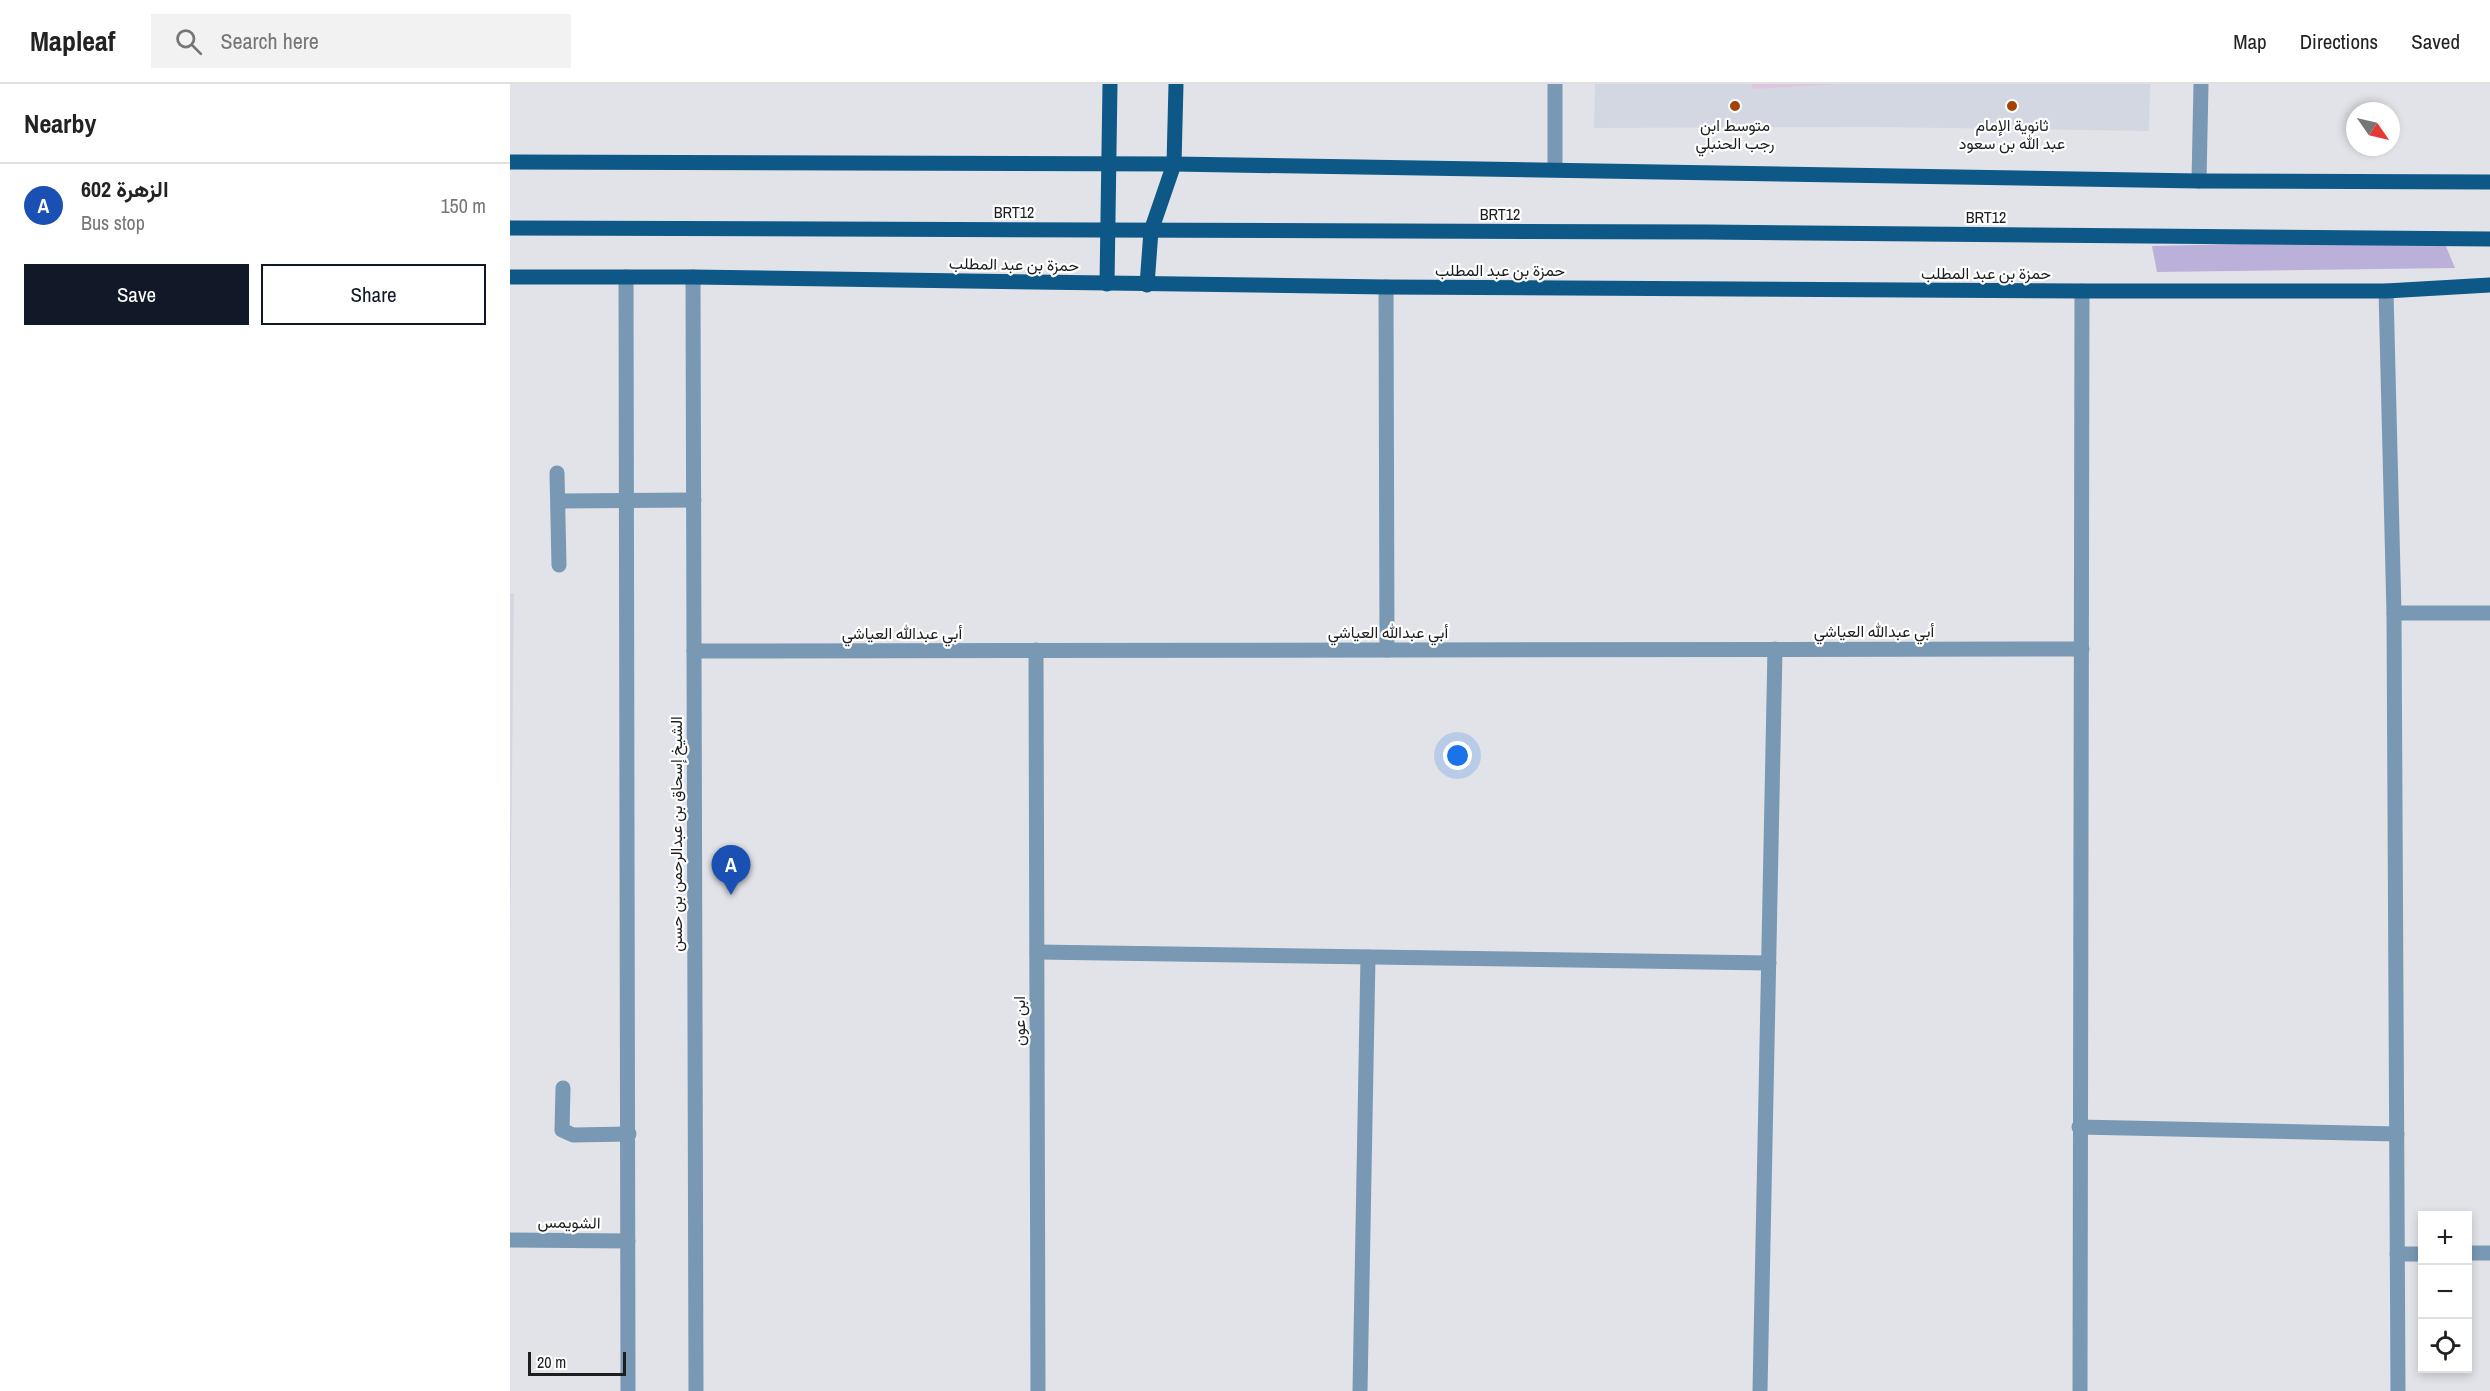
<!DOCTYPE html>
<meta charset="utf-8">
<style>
:root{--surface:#fff;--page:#f2f2f2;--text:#222;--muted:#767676;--line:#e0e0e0;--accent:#111827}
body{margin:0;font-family:"Archivo Narrow",Vazirmatn,sans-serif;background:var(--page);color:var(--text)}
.controls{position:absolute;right:18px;bottom:18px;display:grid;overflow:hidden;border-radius:0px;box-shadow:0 3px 9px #0003}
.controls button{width:54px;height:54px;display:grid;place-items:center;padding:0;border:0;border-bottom:2px solid var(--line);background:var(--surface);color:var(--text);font:30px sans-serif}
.compass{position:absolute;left:1836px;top:18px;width:54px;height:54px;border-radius:50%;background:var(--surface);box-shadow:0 3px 9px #0003;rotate:124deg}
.scale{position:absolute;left:18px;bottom:15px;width:98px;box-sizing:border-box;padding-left:6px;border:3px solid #1d1e1f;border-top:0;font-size:16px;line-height:21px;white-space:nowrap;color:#1d1e1f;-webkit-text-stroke:4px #fff;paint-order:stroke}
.you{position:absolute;left:948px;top:672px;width:21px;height:21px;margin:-15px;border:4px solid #fff;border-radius:50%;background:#1a73e8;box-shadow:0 0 0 9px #1a73e833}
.badge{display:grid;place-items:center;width:39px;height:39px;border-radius:50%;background:var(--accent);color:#fff;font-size:20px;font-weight:700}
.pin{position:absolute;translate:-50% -50px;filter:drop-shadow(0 2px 3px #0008)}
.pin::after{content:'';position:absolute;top:32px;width:21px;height:18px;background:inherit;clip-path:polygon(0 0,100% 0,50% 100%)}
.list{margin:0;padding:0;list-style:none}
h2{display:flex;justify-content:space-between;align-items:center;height:78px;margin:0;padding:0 24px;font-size:26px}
h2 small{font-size:20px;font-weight:400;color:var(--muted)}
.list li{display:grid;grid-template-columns:39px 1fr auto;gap:18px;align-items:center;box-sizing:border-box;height:84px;padding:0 24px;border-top:2px solid var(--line)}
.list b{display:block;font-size:22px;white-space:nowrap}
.list p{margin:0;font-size:20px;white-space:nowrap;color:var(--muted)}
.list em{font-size:20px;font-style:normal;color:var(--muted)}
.actions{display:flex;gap:12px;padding:18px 24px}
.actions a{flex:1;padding:14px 0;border:2px solid var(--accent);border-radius:0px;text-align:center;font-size:21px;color:var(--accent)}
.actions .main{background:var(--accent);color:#fff}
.icon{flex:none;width:33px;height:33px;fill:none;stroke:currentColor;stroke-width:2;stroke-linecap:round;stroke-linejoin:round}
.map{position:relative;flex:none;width:1980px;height:1307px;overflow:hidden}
header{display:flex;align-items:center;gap:36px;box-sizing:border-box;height:84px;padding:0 30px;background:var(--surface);border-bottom:2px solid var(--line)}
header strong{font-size:28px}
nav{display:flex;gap:33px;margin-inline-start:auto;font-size:21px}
.search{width:420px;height:54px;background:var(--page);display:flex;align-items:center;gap:15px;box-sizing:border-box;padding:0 21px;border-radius:0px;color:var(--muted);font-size:22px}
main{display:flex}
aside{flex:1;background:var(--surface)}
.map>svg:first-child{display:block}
.built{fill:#d3d7e2}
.green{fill:#dec5df}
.building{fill:#bbb0da}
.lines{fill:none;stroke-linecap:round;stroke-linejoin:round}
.minor{stroke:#7898b3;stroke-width:15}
.major{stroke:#0d5887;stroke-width:15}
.poi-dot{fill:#a54300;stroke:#fff;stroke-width:2}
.labels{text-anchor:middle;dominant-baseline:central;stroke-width:4.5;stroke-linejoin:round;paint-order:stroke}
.poi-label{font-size:16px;fill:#1d1e1f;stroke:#fff}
.street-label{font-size:16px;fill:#1d1e1f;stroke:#fff}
</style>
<header>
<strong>Mapleaf</strong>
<div class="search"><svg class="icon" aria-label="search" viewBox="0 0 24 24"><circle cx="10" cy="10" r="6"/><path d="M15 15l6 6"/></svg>Search here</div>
<nav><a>Map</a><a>Directions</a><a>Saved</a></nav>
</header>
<main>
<aside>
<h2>Nearby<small></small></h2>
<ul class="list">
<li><span class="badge" style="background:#1a4fb4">A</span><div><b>الزهرة 602</b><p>Bus stop</p></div><em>150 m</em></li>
</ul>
<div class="actions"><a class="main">Save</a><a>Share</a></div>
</aside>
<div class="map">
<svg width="1980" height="1307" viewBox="0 0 1980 1307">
<rect width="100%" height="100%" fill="#e2e3e8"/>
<g class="built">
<path d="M1085 0H1640L1639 47 1365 43 1084 44Z"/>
<path d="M0 509H4L0 883Z"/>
</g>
<path class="green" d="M1242 0H1331L1242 5Z"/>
<path class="building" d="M1933 155 1945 184 1647 188 1642 162Z"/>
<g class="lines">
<g class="minor">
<path d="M1045 85V0"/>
<path d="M1689 97 1691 0"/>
<path d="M116 193 118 1307"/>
<path d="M183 193 186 1307"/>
<path d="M876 203 877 566"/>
<path d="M1876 207 1884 529 1888 1307"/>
<path d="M47 389 49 481"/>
<path d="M49 417 184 416"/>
<path d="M1884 529H1980"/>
<path d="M526 566 528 1307"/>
<path d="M184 567 1572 565"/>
<path d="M527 868 1259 879"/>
<path d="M53 1004 52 1046 63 1051 119 1050"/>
<path d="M1569 1043 1887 1050"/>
<path d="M0 1156 118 1157"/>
<path d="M1958 1169H1980"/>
<path d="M1887 1170H1912"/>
<path d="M850 1307 858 873"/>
<path d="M1250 1307 1265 565"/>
<path d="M1570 1307 1572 207"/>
</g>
<g class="major">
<path d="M0 78 664 80 1689 97 1980 98"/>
<path d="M0 144 1197 148 1980 155"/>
<path d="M0 193H183L876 203 1572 207H1876L1980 201"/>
<path d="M597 200 600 0"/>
<path d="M637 201 641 147 664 80 666 0"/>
</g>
</g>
<g class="poi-dot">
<circle cx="1225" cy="22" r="6"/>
<circle cx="1502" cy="22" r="6"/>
</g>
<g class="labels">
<g class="poi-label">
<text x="1225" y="41">متوسط ابن<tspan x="1225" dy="18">رجب الحنبلي</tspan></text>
<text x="1502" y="41">ثانوية الإمام<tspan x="1502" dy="18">عبد الله بن سعود</tspan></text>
</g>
<g class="street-label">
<text x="504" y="128">BRT12</text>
<text x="990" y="130">BRT12</text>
<text x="1476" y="133">BRT12</text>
<text transform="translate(504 180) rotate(1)">حمزة بن عبد المطلب</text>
<text x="990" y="186">حمزة بن عبد المطلب</text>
<text x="1476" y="189">حمزة بن عبد المطلب</text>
<text x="1364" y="547">أبي عبدالله العياشي</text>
<text x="878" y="548">أبي عبدالله العياشي</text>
<text x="392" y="549">أبي عبدالله العياشي</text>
<text transform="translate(166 750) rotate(-90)">الشيخ إسحاق بن عبدالرحمن بن حسن</text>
<text transform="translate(509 937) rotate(-90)">ابن عون</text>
<text transform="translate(59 1138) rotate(1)">الشويمس</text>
</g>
</g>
</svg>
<div class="controls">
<button>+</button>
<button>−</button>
<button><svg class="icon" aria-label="locate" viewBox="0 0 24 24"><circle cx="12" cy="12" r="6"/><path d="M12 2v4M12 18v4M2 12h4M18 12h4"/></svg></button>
</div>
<svg class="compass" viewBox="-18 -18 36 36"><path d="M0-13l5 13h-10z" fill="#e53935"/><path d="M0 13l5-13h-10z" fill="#767676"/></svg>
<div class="scale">20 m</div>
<div class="you"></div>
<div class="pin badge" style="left:221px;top:811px;background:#1a4fb4">A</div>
</div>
</main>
